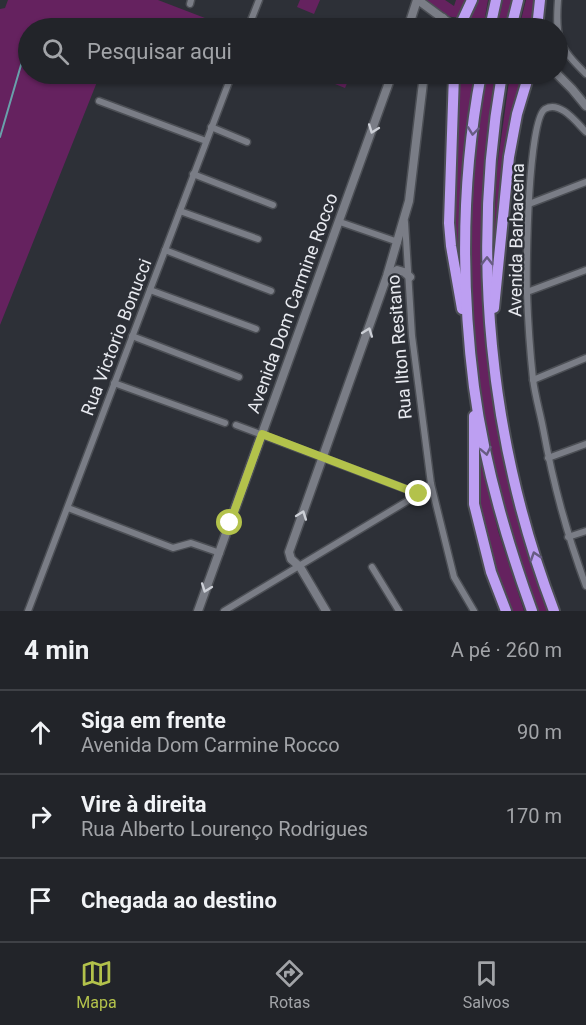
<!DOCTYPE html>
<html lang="pt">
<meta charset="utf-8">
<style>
:root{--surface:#222429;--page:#2e3035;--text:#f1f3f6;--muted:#a2a4a8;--line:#3f4146;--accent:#b3c24b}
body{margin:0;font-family:Roboto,sans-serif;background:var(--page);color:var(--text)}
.stop{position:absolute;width:18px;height:18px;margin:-14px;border:4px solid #b3c24b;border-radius:50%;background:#fff}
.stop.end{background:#b3c24b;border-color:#fff;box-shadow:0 2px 6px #0008}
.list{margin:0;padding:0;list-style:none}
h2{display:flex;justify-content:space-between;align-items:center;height:78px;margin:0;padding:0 24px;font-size:26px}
h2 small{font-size:20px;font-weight:400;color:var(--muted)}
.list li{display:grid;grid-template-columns:39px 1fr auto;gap:18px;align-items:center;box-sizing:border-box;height:84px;padding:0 24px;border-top:2px solid var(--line)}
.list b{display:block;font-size:22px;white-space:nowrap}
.list p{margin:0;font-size:20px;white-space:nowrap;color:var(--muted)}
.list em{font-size:20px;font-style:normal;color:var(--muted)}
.icon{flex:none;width:33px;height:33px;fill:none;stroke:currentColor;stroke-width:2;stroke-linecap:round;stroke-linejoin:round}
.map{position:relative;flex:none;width:586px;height:611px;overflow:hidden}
.search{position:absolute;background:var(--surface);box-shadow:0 2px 4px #0004;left:18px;right:18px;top:18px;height:66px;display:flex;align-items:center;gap:15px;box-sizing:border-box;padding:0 21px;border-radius:33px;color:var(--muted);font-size:22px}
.sheet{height:330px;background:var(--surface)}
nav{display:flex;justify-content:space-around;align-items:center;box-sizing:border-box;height:84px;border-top:2px solid var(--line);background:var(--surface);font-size:16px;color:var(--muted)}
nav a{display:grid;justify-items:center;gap:3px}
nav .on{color:var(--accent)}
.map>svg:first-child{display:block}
.green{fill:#65225f}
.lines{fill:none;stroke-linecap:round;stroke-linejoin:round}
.stream{stroke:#69a1ab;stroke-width:2}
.street-casing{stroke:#4c4f55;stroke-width:9}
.secondary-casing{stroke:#4c4f55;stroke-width:11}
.highway-casing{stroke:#4c4f55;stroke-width:14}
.street{stroke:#7a7d86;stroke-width:6}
.secondary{stroke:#7a7d86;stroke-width:8}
.highway{stroke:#bd9ff2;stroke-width:10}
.oneway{stroke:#cccfd6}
.oneway2{stroke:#675c82}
.route{stroke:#b3c24b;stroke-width:8}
.labels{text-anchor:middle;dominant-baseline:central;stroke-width:4.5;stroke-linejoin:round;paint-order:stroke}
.street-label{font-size:18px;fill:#e8eaf0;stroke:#2d3037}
</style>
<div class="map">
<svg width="586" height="611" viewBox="0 0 586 611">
<rect width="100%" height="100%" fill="#2d3037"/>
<g class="green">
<path d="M8 0H158L231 28H28V74H105L99 77 0 325V9L5 8Z"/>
<path d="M300 0H320L314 14 297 7Z"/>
<path d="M425 0H445L454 6 456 0H468L458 17C445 19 435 8 425 0Z"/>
<path d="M476 0H488L483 28H472C466 19 472 9 476 0Z"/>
<path d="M503 0H514L507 28H497Z"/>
<path d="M526 0H537L534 28H519Z"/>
<path d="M310 74H351L345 88Z"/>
<path d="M458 74H474C464 143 459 204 460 275 445 210 455 139 458 74Z"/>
<path d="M485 74H495L490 109 483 275 486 335 489 364 551 611H536C528 587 518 563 511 538 474 412 462 277 474 146 477 122 481 97 485 74Z"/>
<path d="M510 74H524L496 259 493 248 497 168Z"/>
<path d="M480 457 498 531 524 611H510C493 569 479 525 479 480 479 472 478 463 480 457Z"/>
</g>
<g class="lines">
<path class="stream" d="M0 137 28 41"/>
<g class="street-casing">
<g id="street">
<path d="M558 0C555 40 559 47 586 74"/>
<path d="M190 4 191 0"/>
<path d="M248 28 259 0"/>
<path d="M99 101 206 141"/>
<path d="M211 127 247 142"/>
<path d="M586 132C577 123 560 100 545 109 528 119 526 267 527 293 528 321 530 351 533 379 535 396 540 412 543 428 553 483 567 535 586 586"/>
<path d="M193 174 273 205"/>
<path d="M529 204 586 182"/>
<path d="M180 211 258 239"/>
<path d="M340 222 398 242"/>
<path d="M405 222 412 336 431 484 454 577 474 611"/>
<path d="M165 250 271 291"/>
<path d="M150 290 256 329"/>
<path d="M527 292 586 270"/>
<path d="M132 336 239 377"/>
<path d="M533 380 586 358"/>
<path d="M114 383 225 423"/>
<path d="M236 425 419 494"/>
<path d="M548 458 586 444"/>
<path d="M68 508 173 548 191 543 220 553"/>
<path d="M568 537 586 531"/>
<path d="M372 567 399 611"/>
<path d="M28 611 232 74"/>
<path d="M224 611 419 494 431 484"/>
</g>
</g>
<g class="secondary-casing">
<g id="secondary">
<path d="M418 0 456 28"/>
<path d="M408 28 417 0"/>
<path d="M434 28 443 18"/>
<path d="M557 74 572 89 586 106"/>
<path d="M388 276 397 270 404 272 410 277"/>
<path d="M198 611 392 74"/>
<path d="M326 611 300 567 291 559 289 552 387 276 409 201 424 74"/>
</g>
</g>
<g class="highway-casing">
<g id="highway">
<path d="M459 28 472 0"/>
<path d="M490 28 496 0"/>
<path d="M511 28 518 0"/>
<path d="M537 28 540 0"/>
<path d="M454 74 449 223 451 246 462 309"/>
<path d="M481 74C462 175 461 284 474 387 484 463 506 539 532 611"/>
<path d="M502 74C471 253 489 441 554 611"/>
<path d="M494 308 509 157 517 114 529 74"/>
<path d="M474 416V504L491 572 506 611"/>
</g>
</g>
<use href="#street" class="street"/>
<use href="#secondary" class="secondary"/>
<use href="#highway" class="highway"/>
</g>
<defs><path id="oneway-chevron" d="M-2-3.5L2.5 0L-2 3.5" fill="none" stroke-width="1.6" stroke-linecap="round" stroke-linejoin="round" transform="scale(1.5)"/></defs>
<g class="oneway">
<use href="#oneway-chevron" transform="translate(373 129) rotate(110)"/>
<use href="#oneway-chevron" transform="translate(368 332) rotate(-70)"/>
<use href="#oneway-chevron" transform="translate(302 515) rotate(-70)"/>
<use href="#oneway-chevron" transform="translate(206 588) rotate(110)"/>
</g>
<g class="oneway2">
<use href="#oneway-chevron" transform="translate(473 131) rotate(97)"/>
<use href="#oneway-chevron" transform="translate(487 261) rotate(-90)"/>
<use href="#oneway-chevron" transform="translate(486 451) rotate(78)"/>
<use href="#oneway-chevron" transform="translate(535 556) rotate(-108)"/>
</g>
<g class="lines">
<path class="route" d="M230 523 262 434 419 494"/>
</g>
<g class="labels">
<g class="street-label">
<text transform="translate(516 240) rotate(-89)">Avenida Barbacena</text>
<text transform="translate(292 303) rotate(-70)">Avenida Dom Carmine Rocco</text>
<text transform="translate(116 337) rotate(-69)">Rua Victorio Bonucci</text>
<text transform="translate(399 347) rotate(-95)">Rua Ilton Resitano</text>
</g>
</g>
</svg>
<div class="stop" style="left:230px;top:523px"></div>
<div class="stop end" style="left:419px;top:494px"></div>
<div class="search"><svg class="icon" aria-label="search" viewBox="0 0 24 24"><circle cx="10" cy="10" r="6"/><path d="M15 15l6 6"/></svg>Pesquisar aqui</div>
</div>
<section class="sheet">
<h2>4 min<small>A pé · 260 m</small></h2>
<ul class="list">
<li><svg class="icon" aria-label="ahead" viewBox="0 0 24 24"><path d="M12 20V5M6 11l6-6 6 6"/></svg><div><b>Siga em frente</b><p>Avenida Dom Carmine Rocco</p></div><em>90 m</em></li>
<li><svg class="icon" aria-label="right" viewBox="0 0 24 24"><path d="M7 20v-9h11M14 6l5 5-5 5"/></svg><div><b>Vire à direita</b><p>Rua Alberto Lourenço Rodrigues</p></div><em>170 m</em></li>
<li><svg class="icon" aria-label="arrive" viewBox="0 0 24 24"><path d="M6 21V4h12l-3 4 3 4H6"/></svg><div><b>Chegada ao destino</b></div></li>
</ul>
</section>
<nav>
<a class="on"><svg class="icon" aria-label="map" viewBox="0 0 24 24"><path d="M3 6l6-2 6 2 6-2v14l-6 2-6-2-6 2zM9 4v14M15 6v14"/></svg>Mapa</a>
<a><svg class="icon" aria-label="directions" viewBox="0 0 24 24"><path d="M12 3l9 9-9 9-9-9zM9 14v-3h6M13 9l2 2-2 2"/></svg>Rotas</a>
<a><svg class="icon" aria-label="saved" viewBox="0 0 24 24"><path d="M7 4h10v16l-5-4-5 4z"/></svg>Salvos</a>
</nav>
